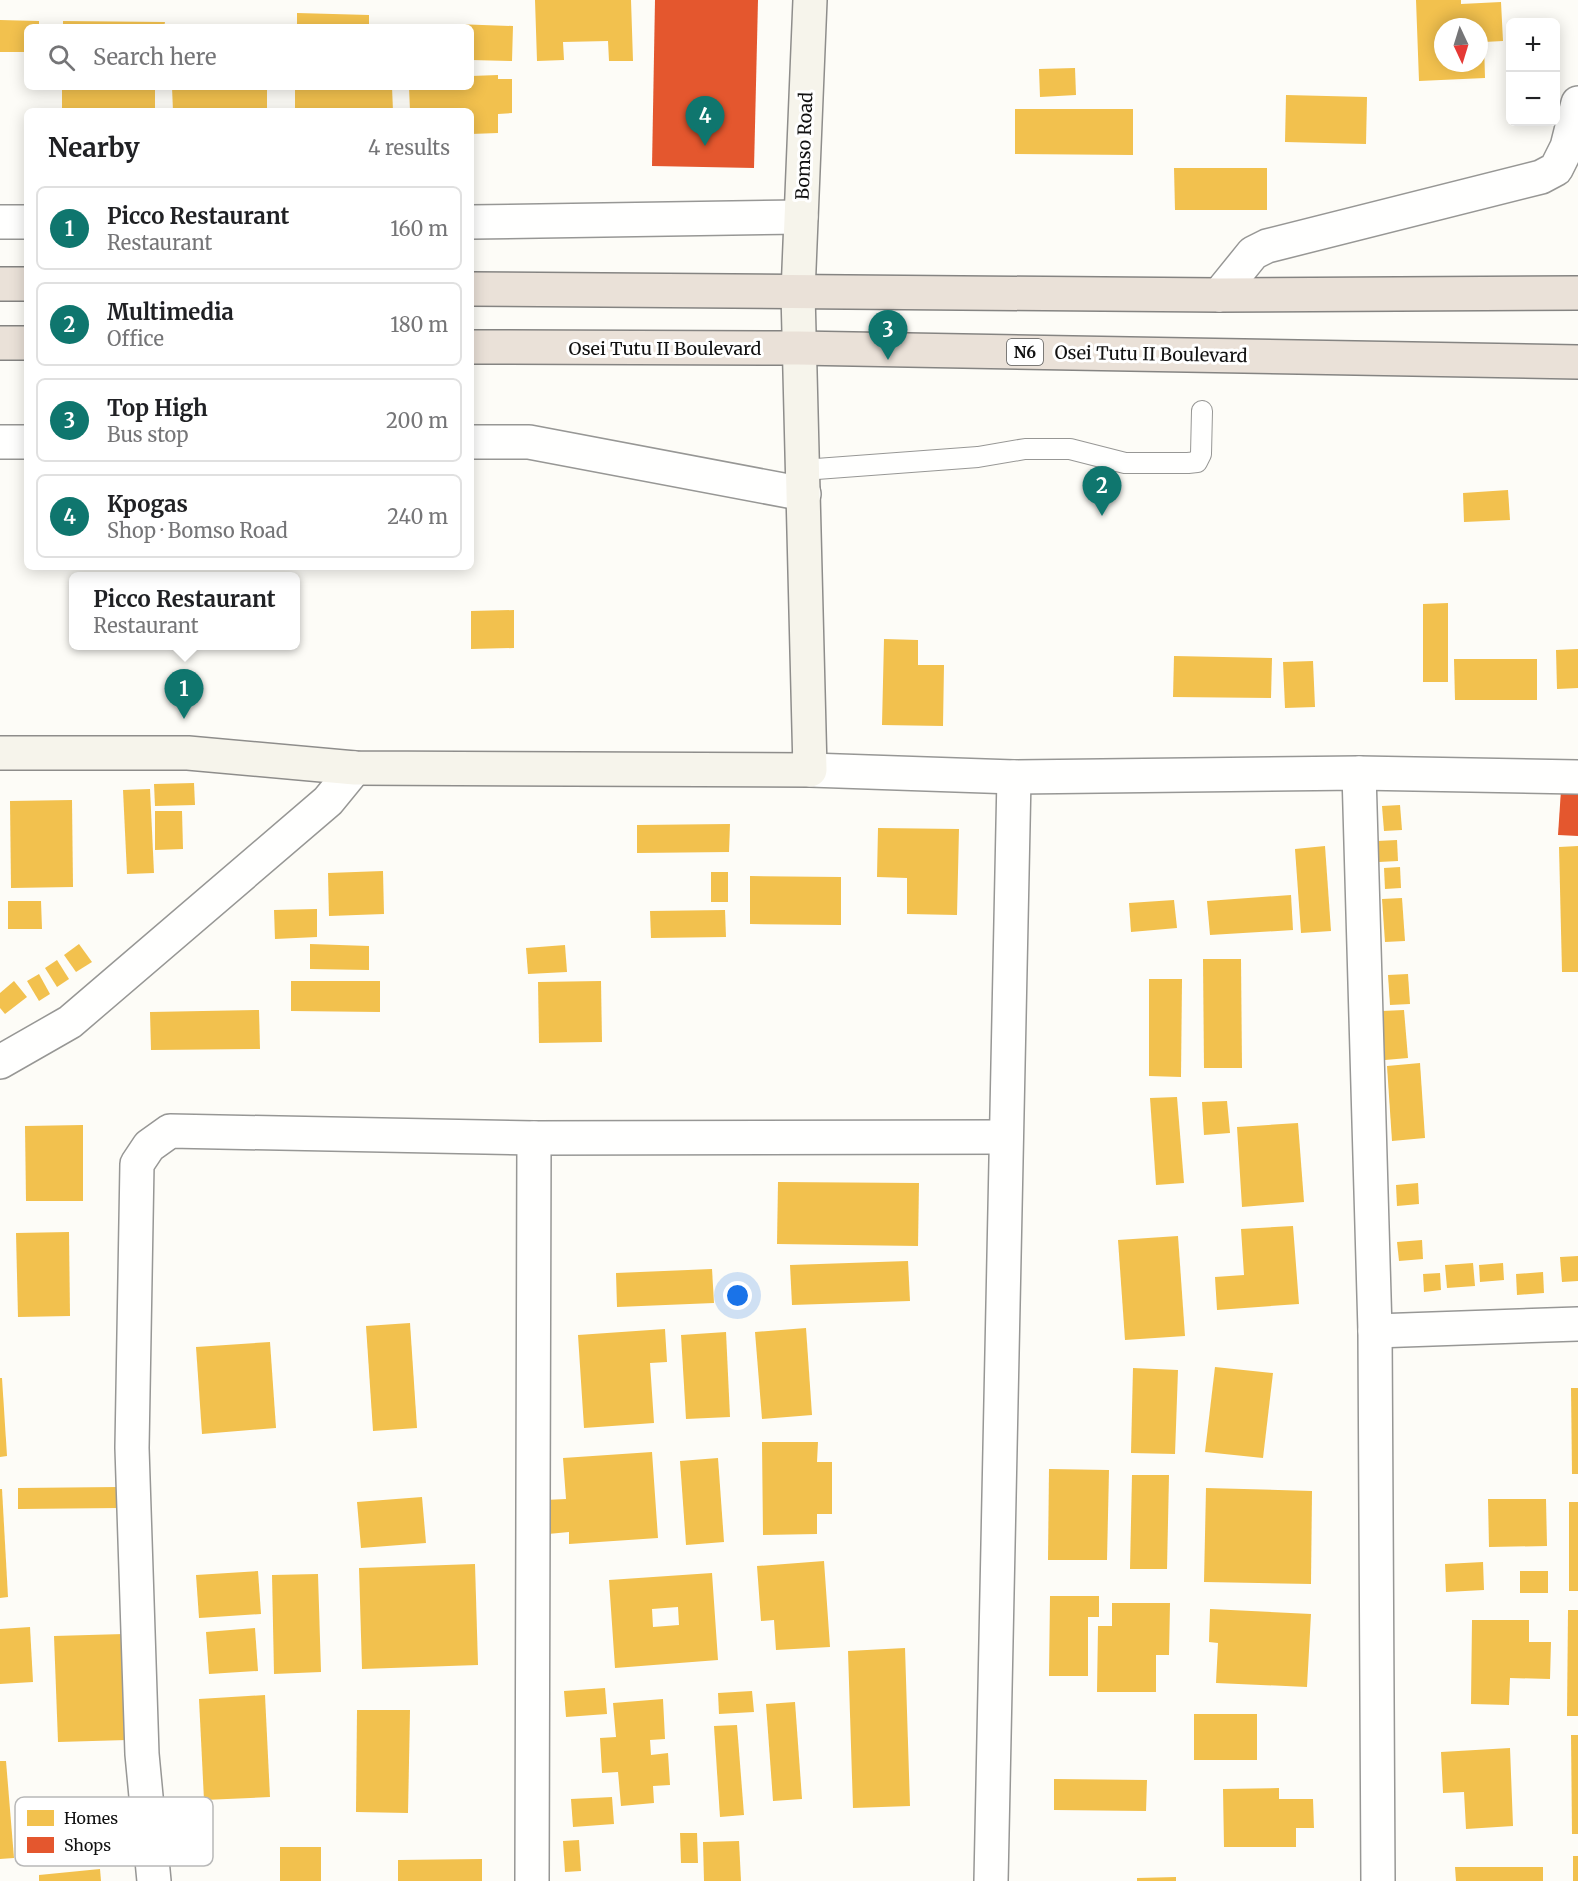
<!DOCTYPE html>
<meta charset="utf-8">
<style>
:root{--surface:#fff;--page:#f6f6f6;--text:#202124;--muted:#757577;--line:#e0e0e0;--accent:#0f766e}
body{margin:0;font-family:Merriweather,serif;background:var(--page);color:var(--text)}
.controls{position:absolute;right:18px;top:18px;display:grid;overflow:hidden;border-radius:9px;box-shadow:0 3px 15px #0003}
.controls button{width:54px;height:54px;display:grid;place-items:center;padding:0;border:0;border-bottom:2px solid var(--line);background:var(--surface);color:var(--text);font:30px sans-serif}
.compass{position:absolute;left:1434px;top:18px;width:54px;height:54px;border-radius:50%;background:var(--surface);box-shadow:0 3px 15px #0003;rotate:176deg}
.you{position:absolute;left:738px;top:1296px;width:21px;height:21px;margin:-15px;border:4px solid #fff;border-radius:50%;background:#1a73e8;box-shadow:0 0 0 9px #1a73e833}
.badge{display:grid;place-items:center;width:39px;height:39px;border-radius:50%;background:var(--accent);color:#fff;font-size:20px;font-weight:700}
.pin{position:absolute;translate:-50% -50px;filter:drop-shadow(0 2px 3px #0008)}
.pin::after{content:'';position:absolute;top:32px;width:21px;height:18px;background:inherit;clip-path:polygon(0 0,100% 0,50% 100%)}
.popup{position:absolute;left:69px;top:572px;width:231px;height:78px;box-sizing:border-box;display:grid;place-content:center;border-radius:9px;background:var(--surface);filter:drop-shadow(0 2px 4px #0005);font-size:20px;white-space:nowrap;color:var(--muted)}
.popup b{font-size:22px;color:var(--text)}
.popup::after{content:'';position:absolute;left:50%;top:100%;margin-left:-12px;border:12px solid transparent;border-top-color:var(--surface)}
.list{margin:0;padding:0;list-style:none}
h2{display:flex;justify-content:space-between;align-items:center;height:78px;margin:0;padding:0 24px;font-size:26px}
h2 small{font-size:20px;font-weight:400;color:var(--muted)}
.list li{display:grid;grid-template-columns:39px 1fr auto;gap:18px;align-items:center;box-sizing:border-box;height:84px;margin:0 12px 12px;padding:0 12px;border:2px solid var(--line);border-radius:9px}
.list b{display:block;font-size:22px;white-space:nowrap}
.list p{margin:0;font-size:20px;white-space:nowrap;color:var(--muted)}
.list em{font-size:20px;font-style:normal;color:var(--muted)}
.icon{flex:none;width:33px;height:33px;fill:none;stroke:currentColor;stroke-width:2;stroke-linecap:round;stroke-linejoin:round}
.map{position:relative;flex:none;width:1578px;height:1881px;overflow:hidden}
.search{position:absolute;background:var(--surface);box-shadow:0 3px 15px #0003;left:24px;top:24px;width:450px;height:66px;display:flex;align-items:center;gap:15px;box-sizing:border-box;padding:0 21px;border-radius:9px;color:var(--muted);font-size:22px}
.panel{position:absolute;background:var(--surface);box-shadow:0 3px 15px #0003;left:24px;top:108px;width:450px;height:462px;border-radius:9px}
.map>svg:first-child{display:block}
.homes{fill:#f2c14e;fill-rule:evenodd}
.shops{fill:#e4572e}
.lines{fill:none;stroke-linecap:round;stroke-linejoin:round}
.lane-casing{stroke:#979795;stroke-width:22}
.street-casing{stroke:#979795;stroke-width:36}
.secondary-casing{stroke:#8e8d8b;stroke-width:36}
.highway-casing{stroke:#858482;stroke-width:36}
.lane{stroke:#fffffe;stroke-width:20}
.street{stroke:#fffffe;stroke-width:33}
.secondary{stroke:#f6f4eb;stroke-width:33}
.highway{stroke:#eae1d8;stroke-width:33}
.labels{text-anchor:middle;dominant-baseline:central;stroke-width:6;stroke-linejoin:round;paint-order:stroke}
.shield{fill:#fff;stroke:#585858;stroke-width:1.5}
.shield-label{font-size:16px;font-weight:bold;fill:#111}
.street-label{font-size:18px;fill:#111;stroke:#fff}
.key{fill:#fff;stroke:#b8b8b8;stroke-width:1.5}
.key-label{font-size:16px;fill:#111}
</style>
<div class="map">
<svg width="1578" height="1881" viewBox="0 0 1578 1881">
<rect width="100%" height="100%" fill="#fdfcf7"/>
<g class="homes">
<path d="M535 0H631L633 61H609L608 41 563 42 564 60 537 61Z"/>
<path d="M1416 0H1461V4L1501 2 1503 41 1484 42 1485 78 1419 81ZM1443 27H1479V63H1443Z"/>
<path d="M297 13 369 15V27H297Z"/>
<path d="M0 20 39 21V27H27V52H0Z"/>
<path d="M63 21 165 22 164 27H63Z"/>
<path d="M455 24 513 26 512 61 471 60V27H455Z"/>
<path d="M1075 68 1076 95 1040 97 1039 69Z"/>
<path d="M498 75V79H512V113L498 114V133L471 134V111H410L409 87H471V76Z"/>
<path d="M155 87V111H62V88Z"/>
<path d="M172 87H267V111H173Z"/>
<path d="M295 87H392L393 111H295Z"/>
<path d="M1286 95 1367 97 1366 144 1285 142Z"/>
<path d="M1015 109H1133V155L1015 154Z"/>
<path d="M1174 168H1267V210H1175Z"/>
<path d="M1508 490 1510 520 1464 522 1463 493Z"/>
<path d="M1448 603V682H1423V604Z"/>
<path d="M514 610V648L471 649V611Z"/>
<path d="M884 639 918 640V665H944L943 726 882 725Z"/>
<path d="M1578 649V688L1557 689 1556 650Z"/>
<path d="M1174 656 1272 658 1271 698 1173 697Z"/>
<path d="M1454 659H1537V700H1455Z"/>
<path d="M1313 661 1315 707 1285 708 1283 662Z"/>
<path d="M194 783 195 805 155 806 154 784Z"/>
<path d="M150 789 154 873 127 874 123 790Z"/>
<path d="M72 800 73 887 11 888 10 801Z"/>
<path d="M1400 805 1402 830 1384 831 1382 806Z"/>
<path d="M155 811H182L183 849 155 850Z"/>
<path d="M730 824 729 852 637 853V825Z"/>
<path d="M878 828 959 829 957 915 907 914V878L877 877Z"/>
<path d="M1397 840 1398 861 1379 862 1377 841Z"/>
<path d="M1325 846 1331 931 1301 933 1295 849Z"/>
<path d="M1578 846V972H1562L1559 847Z"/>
<path d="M1400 867 1401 888 1385 889 1384 868Z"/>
<path d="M383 871 384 914 329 916 328 873Z"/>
<rect x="711" y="872" width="17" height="30"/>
<path d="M750 876 841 877V925L750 924Z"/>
<path d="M1291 895 1293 930 1210 935 1207 901Z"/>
<path d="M1402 898 1405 941 1385 942 1382 899Z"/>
<path d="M1174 900 1177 928 1131 932 1129 903Z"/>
<path d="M8 901H41L42 929H8Z"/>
<path d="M317 909V937L275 939 274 910Z"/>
<path d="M725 910 726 937 651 938 650 911Z"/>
<path d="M79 944 92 962 76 972 64 955Z"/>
<path d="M310 944 369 946V970L310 969Z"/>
<path d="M565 945 567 972 528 974 526 948Z"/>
<path d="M1203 959H1241L1242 1068H1204Z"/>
<path d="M57 960 69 979 57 987 45 968Z"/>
<path d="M39 974 50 994 39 1001 27 981Z"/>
<path d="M1408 974 1410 1004 1390 1005 1388 975Z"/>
<path d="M1149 979H1182L1181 1077 1149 1076Z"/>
<path d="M14 981 27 997 5 1014 0 1008V993Z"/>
<path d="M291 981H380V1012L291 1011Z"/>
<path d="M601 981 602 1042 539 1043 538 982Z"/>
<path d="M259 1010 260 1049 151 1050 150 1012Z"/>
<path d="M1404 1010 1408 1058 1385 1060 1382 1011Z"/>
<path d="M1420 1063 1425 1138 1392 1141 1387 1066Z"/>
<path d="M1177 1097 1184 1183 1156 1185 1150 1098Z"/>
<path d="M1227 1101 1230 1133 1204 1135 1202 1102Z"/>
<path d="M1298 1123 1304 1202 1242 1207 1237 1127Z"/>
<path d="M83 1125V1201H26L25 1126Z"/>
<path d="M778 1182 919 1183 918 1246 777 1244Z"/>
<path d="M1418 1183 1419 1204 1397 1206 1396 1185Z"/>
<path d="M1293 1226 1299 1304 1217 1310 1215 1277 1244 1275 1241 1229Z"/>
<path d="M69 1232 70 1316 18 1317 16 1233Z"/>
<path d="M1178 1236 1185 1336 1125 1340 1118 1240Z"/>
<path d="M1422 1240 1423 1259 1399 1261 1397 1242Z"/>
<path d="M1578 1256V1281L1562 1282 1560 1257Z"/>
<path d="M908 1261 910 1301 792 1305 790 1265Z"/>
<path d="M1473 1263 1475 1286 1447 1288 1445 1265Z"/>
<path d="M1503 1263 1504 1280 1480 1282 1479 1265Z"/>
<path d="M712 1269 714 1303 617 1307 616 1273Z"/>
<path d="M1543 1272 1544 1293 1517 1295 1516 1274Z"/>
<path d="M1440 1273 1441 1290 1424 1292 1423 1274Z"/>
<path d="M410 1323 417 1428 373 1431 366 1326Z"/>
<path d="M806 1328 812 1415 762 1419 755 1332Z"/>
<path d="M665 1329 667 1362 650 1363 654 1423 584 1428 578 1335Z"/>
<path d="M726 1332 730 1417 686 1419 681 1335Z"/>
<path d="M270 1342 276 1428 202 1434 196 1347Z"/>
<path d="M1215 1367 1273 1373 1263 1458 1205 1452Z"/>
<path d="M1133 1368 1178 1370 1175 1454 1131 1453Z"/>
<path d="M0 1378H2L7 1456 0 1457Z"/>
<path d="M1571 1388H1578V1474H1572Z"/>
<path d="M762 1442H818L817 1462H832V1514H817V1534L763 1535Z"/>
<path d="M652 1452 658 1538 569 1544V1532L548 1534 545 1500 566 1499 563 1458Z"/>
<path d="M718 1458 724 1542 686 1545 680 1461Z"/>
<path d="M1049 1469 1109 1470 1107 1560H1048Z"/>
<path d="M1132 1475H1169L1167 1569H1130Z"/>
<path d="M119 1487 120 1508 18 1509V1488Z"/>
<path d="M1206 1488 1312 1491 1311 1584 1204 1582Z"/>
<path d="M0 1489H2L8 1597 0 1598Z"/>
<path d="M422 1497 426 1543 361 1548 357 1502Z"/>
<path d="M1488 1499H1546L1547 1546 1489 1547Z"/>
<rect x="1569" y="1502" width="9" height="89"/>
<path d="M824 1561 830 1647 776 1650 774 1620 761 1621 757 1566Z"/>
<path d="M1483 1562 1484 1590 1446 1592 1445 1564Z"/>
<path d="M475 1564 478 1665 362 1669 359 1568Z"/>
<path d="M258 1571 261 1614 199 1618 196 1575Z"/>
<rect x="1520" y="1571" width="28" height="22"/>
<path d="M712 1573 718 1660 615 1668 609 1580ZM678 1607 679 1625 653 1627 652 1609Z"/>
<path d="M318 1574 321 1672 274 1674 272 1575Z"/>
<path d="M1050 1596H1099V1617H1088V1676H1049Z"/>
<path d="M1112 1603H1170L1169 1655H1156V1692H1097L1098 1626H1112Z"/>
<path d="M1210 1609 1311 1614 1307 1687 1216 1683 1218 1643 1209 1642Z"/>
<path d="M1568 1610H1578V1716H1567Z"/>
<path d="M1472 1620H1529V1642H1551L1550 1679 1510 1678 1509 1705 1471 1704Z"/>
<path d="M30 1627 33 1682 0 1684V1629Z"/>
<path d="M255 1628 258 1671 209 1674 206 1632Z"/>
<path d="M124 1634 127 1740 58 1742 54 1636Z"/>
<path d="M905 1648 910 1806 853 1808 848 1651Z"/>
<path d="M605 1688 607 1714 566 1717 564 1691Z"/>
<path d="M752 1691 754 1712 719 1714 718 1693Z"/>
<path d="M265 1695 270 1797 204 1800 199 1699Z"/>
<path d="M663 1699 665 1739 650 1740 651 1755 668 1753 670 1785 653 1786 654 1803 621 1806 618 1772 602 1773 600 1738 616 1737 613 1703Z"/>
<path d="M795 1702 802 1799 773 1801 766 1704Z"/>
<path d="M357 1710H410L408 1813 356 1812Z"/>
<rect x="1194" y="1714" width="63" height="46"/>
<path d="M737 1725 744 1815 720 1817 714 1726Z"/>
<path d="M1571 1735H1578V1834H1572Z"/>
<path d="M1510 1748 1513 1826 1466 1829 1464 1792 1443 1793 1441 1752Z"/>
<path d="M0 1761H6L14 1858 0 1859Z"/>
<path d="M1054 1779 1147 1780 1146 1811 1054 1810Z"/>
<path d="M1279 1788V1799H1313L1314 1828H1296V1847H1224L1223 1789Z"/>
<path d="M612 1797 614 1824 573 1827 571 1799Z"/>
<path d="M204 1830 205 1854 174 1855 173 1832Z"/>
<path d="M680 1833H697L698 1863H681Z"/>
<path d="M579 1840 581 1871 565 1872 563 1841Z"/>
<path d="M739 1841 741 1881H704L703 1842Z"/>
<rect x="280" y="1847" width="41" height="34"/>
<rect x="1573" y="1856" width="5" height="25"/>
<path d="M482 1859V1881H398V1860Z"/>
<path d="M1455 1867H1543V1881H1456Z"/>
<path d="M100 1869 101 1881H39V1875Z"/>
<path d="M1176 1877V1881H1137V1878Z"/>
</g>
<g class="shops">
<path d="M655 0H758L754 168 652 166Z"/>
<path d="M1561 790 1578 791V836L1558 835Z"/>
</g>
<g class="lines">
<g class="lane-casing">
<path id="lane" d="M803 470 978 457 1025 449H1070L1125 463H1188L1197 462 1201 454 1202 411"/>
</g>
<g class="street-casing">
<g id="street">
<path d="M0 222H27"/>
<path d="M471 222 801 217"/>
<path d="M1219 295 1253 253 1267 246 1541 177 1556 169 1567 147 1578 103"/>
<path d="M0 442H27"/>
<path d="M471 442H529L804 494"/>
<path d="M810 770 1014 777 1359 773 1578 777"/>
<path d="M1359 773 1375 1331 1378 1881"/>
<path d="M0 1062 70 1022 328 801 355 768"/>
<path d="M1375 1331 1578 1324"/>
<path d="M154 1881 142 1754 132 1448 137 1164 149 1146 170 1131 534 1138 1006 1137"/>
<path d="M532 1881 534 1138"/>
<path d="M991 1881 1014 777"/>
</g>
</g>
<g class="secondary-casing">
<path id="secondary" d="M0 753H188L355 768 810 770 798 293 810 0"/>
</g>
<g class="highway-casing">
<g id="highway">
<path d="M0 284H27"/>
<path d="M471 289 1219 295 1578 293"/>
<path d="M0 343H27"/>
<path d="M471 347 798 348 1578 362"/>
</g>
</g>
<use href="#lane" class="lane"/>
<use href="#street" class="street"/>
<use href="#secondary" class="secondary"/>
<use href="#highway" class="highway"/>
</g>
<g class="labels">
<rect class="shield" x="1007" y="339" width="36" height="26" rx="4.5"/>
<g class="shield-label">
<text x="1025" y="352">N6</text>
</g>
<g class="street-label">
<text transform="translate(804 146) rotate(-88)">Bomso Road</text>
<text x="665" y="348">Osei Tutu II Boulevard</text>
<text transform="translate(1151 354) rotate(1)">Osei Tutu II Boulevard</text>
</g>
</g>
<rect x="15" y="1797" width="198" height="69" rx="9" class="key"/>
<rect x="27" y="1810" width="27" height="16" fill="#f2c14e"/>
<rect x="27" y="1837" width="27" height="16" fill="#e4572e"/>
<g class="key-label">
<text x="64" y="1824">Homes</text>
<text x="64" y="1851">Shops</text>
</g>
</svg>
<div class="controls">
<button>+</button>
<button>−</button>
</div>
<svg class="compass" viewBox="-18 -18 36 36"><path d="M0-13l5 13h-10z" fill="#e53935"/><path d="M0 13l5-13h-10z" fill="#757577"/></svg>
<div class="you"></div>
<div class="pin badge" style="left:184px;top:719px">1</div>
<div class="popup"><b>Picco Restaurant</b>Restaurant</div>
<div class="pin badge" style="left:1102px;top:516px">2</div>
<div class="pin badge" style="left:888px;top:360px">3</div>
<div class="pin badge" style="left:705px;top:146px">4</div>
<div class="search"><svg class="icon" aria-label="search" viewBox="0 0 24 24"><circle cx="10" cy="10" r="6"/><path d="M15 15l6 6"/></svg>Search here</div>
<section class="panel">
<h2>Nearby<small>4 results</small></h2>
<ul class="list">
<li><span class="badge">1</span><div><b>Picco Restaurant</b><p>Restaurant</p></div><em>160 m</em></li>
<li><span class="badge">2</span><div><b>Multimedia</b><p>Office</p></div><em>180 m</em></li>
<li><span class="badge">3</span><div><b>Top High</b><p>Bus stop</p></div><em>200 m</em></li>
<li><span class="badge">4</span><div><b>Kpogas</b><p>Shop · Bomso Road</p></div><em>240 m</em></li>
</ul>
</section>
</div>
